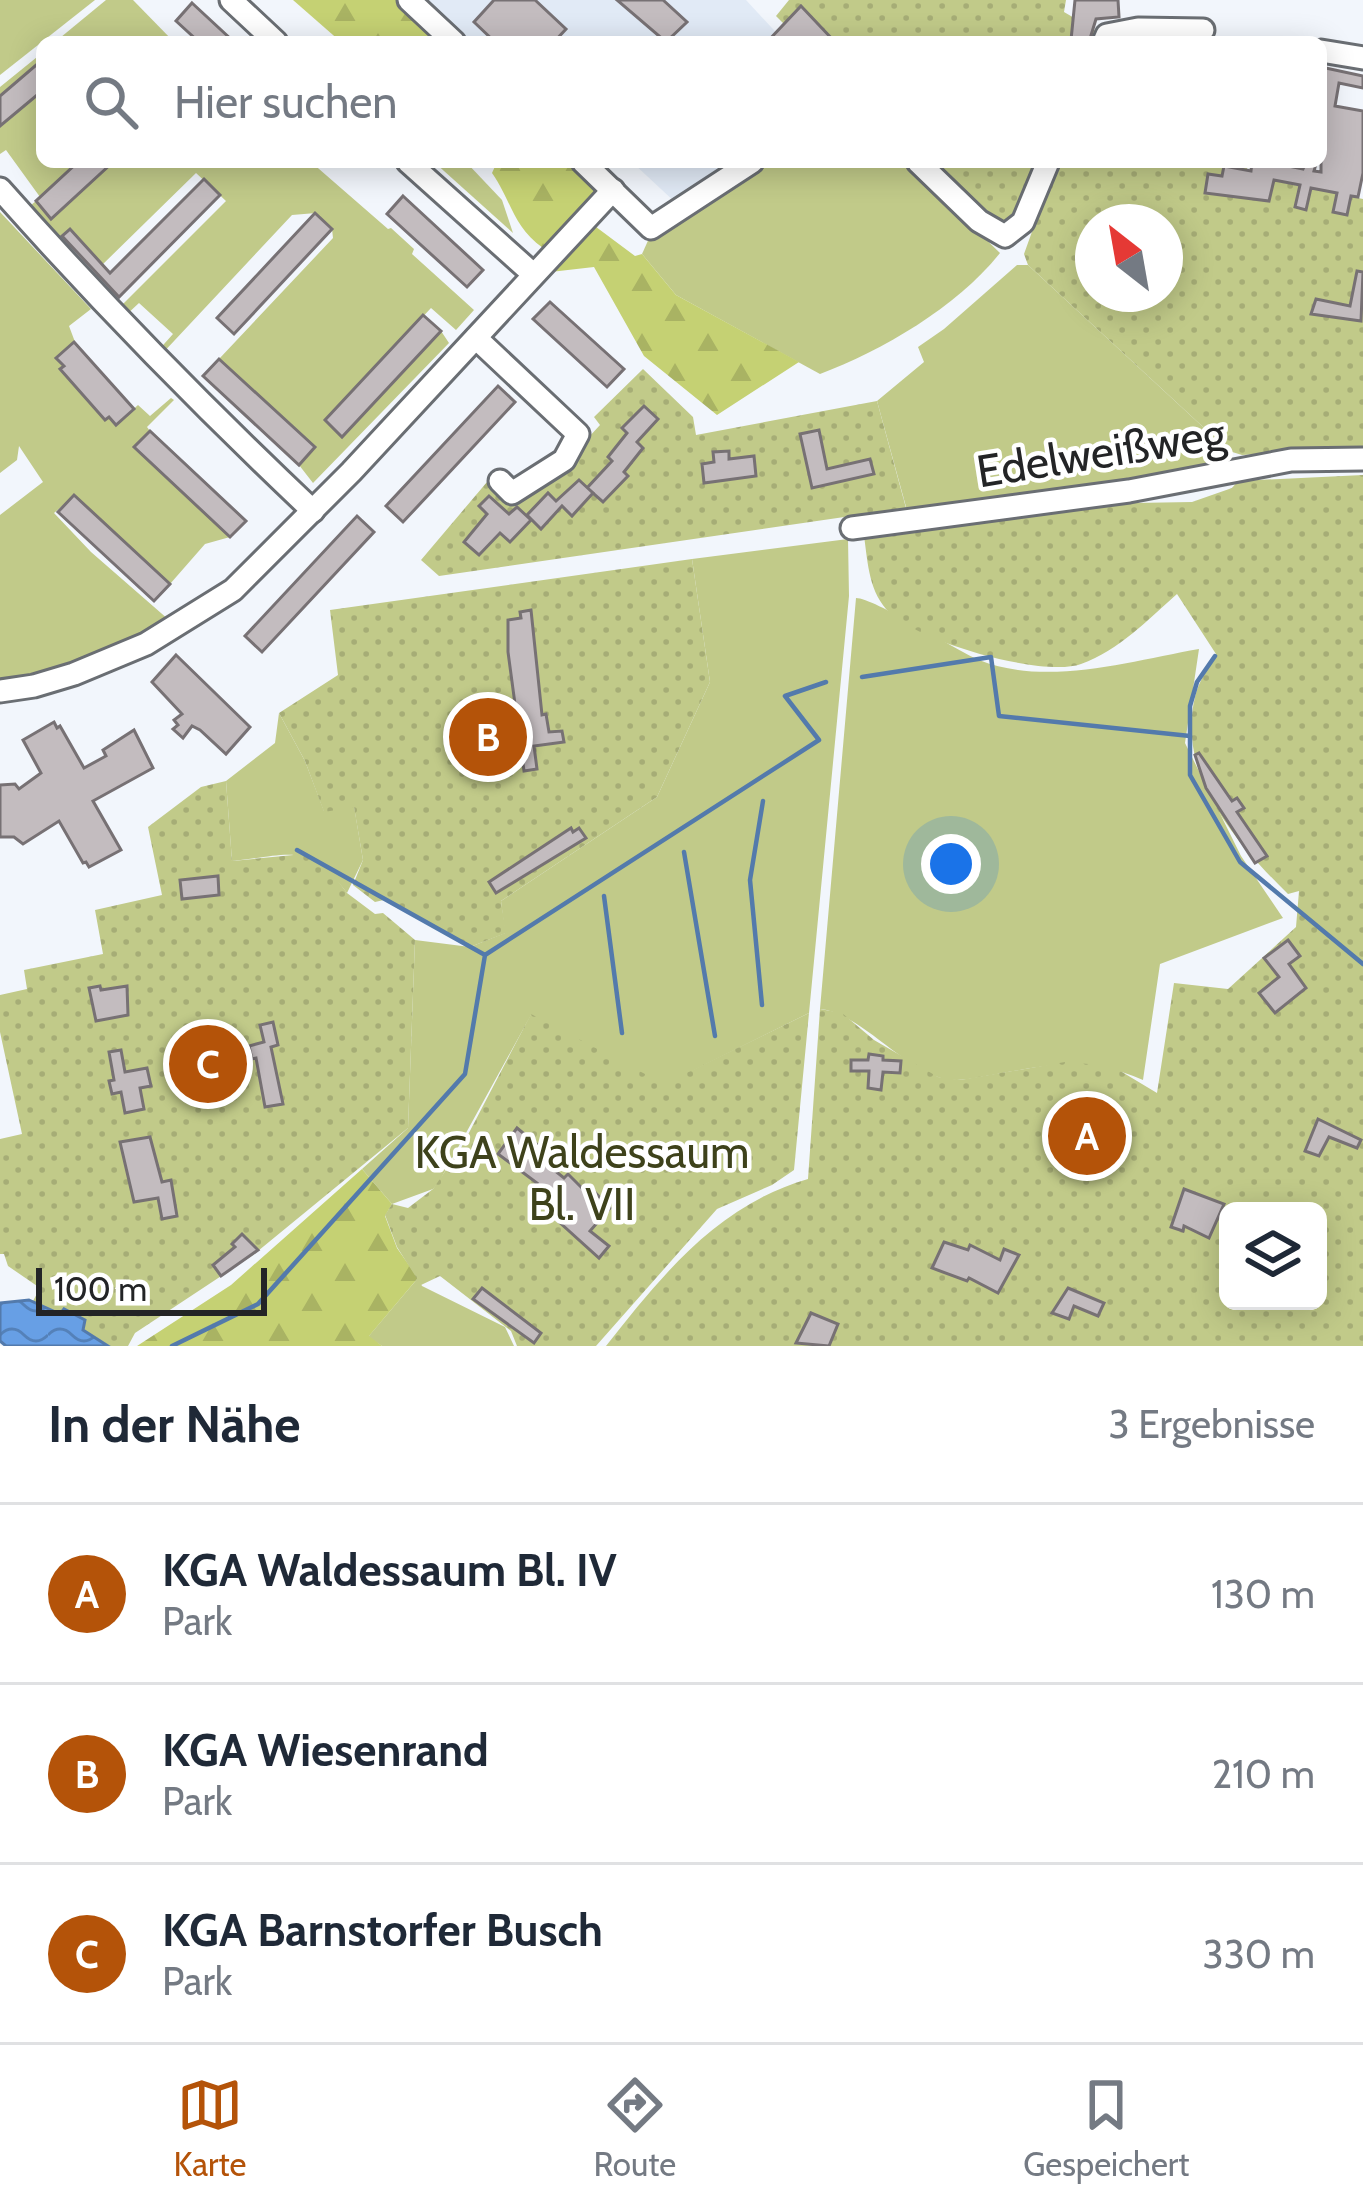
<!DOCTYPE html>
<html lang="de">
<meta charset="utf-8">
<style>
:root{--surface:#fff;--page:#f6f6f7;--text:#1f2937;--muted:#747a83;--line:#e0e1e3;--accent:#b45309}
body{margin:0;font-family:Cabin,sans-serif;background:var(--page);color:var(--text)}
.controls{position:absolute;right:36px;bottom:36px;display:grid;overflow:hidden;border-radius:18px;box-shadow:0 6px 30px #0003}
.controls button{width:108px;height:108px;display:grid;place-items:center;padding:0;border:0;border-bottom:3px solid var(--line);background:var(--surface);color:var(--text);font:60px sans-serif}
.compass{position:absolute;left:1075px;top:204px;width:108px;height:108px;border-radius:50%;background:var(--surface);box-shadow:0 6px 30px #0003;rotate:329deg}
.scale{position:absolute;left:36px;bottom:30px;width:231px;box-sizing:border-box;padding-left:12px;border:6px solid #232426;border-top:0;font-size:33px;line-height:42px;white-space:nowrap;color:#232426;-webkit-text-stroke:9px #fff;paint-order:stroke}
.you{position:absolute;left:951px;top:864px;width:42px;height:42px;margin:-30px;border:9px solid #fff;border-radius:50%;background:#1a73e8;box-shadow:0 0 0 18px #1a73e833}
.badge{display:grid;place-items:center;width:78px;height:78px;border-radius:50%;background:var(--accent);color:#fff;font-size:39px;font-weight:700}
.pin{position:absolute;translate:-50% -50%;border:6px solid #fff;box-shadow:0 3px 12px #0006}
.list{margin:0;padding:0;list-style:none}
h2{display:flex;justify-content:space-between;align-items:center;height:156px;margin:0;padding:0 48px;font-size:51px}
h2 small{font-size:39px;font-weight:400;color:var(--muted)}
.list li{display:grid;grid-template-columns:78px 1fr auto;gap:36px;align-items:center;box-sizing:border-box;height:180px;padding:0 48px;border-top:3px solid var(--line)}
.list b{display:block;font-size:45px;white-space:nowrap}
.list p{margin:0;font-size:39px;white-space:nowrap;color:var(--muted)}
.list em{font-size:39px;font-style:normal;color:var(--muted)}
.icon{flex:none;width:66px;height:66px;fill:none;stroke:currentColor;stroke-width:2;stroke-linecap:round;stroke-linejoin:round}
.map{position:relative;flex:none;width:1363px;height:1346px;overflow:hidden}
.search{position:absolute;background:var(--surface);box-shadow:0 6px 30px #0003;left:36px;right:36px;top:36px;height:132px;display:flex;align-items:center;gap:30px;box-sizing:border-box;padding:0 42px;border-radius:18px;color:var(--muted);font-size:45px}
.sheet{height:696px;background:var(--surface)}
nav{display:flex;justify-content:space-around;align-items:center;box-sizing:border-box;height:168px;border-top:3px solid var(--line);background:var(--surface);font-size:33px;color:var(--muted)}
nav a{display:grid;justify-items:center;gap:6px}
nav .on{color:var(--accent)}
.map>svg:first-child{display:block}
.built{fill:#e1eaf6}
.green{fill:#c1ca89}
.forest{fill:url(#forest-firs)}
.garden{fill:url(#garden-dots);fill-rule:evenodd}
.water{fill:url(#water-waves);stroke:#537aac;stroke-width:3}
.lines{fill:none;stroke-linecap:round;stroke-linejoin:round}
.stream{stroke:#537aac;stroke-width:4.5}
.building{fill:#c3bcbf;stroke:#777174;stroke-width:3}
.minor-casing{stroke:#6a6e73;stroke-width:27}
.minor{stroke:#fff;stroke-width:21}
.labels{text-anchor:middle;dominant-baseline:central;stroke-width:9;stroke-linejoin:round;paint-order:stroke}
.street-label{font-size:45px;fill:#232426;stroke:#fff}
.park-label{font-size:45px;fill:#3e421b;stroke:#fff}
</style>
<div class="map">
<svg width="1363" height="1346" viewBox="0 0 1363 1346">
<defs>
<pattern id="forest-firs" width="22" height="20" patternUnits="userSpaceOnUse" patternTransform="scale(3)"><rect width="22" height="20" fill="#c5d173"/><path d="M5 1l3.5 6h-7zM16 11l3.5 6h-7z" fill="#a9b363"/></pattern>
<pattern id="garden-dots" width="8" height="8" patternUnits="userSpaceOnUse" patternTransform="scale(3)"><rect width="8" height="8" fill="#c1ca89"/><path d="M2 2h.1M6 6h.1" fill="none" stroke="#a6ad76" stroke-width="1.8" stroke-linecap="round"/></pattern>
<pattern id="water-waves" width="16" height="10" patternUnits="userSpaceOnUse" patternTransform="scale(3)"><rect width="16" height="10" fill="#679fe5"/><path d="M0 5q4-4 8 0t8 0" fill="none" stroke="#5481b9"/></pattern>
</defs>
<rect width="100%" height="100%" fill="#f2f6fc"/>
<g class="built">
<path d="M419 0H746L785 42H465Z"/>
<path d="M632 162H737L676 203Z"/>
</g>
<g class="green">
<path d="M0 0H95L0 75Z"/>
<path d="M106 0H133L174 42H55Z"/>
<path d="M42 53V162H78L40 197 6 150 0 154V87Z"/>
<path d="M113 162H311L388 229 391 228 414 249 412 254 474 310 456 330 431 308 326 420 341 436 441 331 449 343 313 483 299 465 314 447 219 359 333 238 332 229 316 213 292 215 160 356 156 353 173 334 139 303 125 316 118 309 226 201 196 173 100 267 70 229 54 243 25 210 36 201 52 218Z"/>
<path d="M434 162H466L502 200 513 233Z"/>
<path d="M762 162H906L1000 253C957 307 883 350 820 374L676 295 642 254 651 234Z"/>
<path d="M0 212 91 309 69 326 75 342 57 358 64 366 61 370 75 386 79 383 82 387 79 391 94 400 91 404 105 420 109 417 116 425 138 405 150 416 171 398 174 400 147 427 150 431 135 448 230 537 205 544 170 584 74 496 54 513 91 552 177 627 0 691V515L43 482 19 446 17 460 0 473Z"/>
<path d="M1017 265H1028L1229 451 1213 466 908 514 877 401 924 362 918 347 944 329Z"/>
<path d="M848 539 849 596 809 1013 664 1085 531 1015 439 1182 433 1189 392 1204 362 1169 408 1128 415 940 470 947 505 933 501 901 657 797 710 682 692 559Z"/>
<path d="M856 598C874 598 954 649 979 660 1047 687 1130 661 1199 649L1185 743 1241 856 1283 918 1160 964 1143 1080C1089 1056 1054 1064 997 1074 978 1077 960 1083 941 1078 900 1066 858 1012 820 1009Z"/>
<path d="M279 713 305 761 324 811 354 806 363 860 347 893C308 841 291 855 232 861L226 781 275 743Z"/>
<path d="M418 1278 422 1286 505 1327 514 1346H382L368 1337Z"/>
</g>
<g class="forest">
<path d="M293 0H402L447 42H341Z"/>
<path d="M497 162H575L591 176 596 197 543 248C513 227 512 202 492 173Z"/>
<path d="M584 218 635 256 642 254 676 295 799 362 717 415 644 356 594 267 533 274Z"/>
<path d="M362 1169 392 1204 385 1216 397 1248 418 1278 369 1336 382 1346H137L231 1285Z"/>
</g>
<g class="garden">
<path d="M789 0H1066L1064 12 1100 33 1096 42H802L776 16Z"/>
<path d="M929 162H1042L1013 221 992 219Z"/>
<path d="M1057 162 1198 165 1200 162H1241L1248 163 1246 175 1363 199V448L1242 455 1229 451 1028 265 1024 254ZM1093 222H1165V294H1093Z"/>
<path d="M643 369 693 417 696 435 877 401 906 508 439 576 421 560 487 482 490 481 511 499 564 464 600 425 594 417Z"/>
<path d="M1363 475V1346H606C662 1275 718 1205 808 1179L820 1009 842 1013 874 1040 938 1077 960 1080 1065 1062 1112 1066 1157 1093 1174 983 1228 989 1296 927 1299 891 1288 894C1237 844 1176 775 1195 697 1198 682 1209 667 1216 654L1177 594C1147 620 1120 650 1081 664 1043 678 920 642 890 613 869 593 868 564 864 536L1134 503 1192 502 1232 488 1238 481ZM1228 1211H1318V1301H1228Z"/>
<path d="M692 559 710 682 657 797 501 901 506 933 470 947 388 899 375 902 353 885 363 860 354 807 324 812 305 761 279 713 338 675 330 610Z"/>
<path d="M226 781 232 861 304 854 326 865 347 893 375 914 383 913 415 940 408 1128 253 1255 135 1333 128 1346H110L82 1329 84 1320 65 1309 61 1314 33 1301 40 1288 8 1266 4 1254H0V1139L22 1134 0 1032V995L27 989 24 970 103 954 95 910 162 895 148 827 201 787Z"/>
<path d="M809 1013 794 1170 772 1185 717 1209 596 1346H517L511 1331 440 1276 421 1285 397 1247 385 1215 392 1204 408 1208 433 1189 461 1148 531 1014 664 1084Z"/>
</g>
<path class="water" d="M29 1300 60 1314 64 1309 85 1320 83 1330 108 1346H6L0 1341V1303Z"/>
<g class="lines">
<g class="stream">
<path d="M1215 656 1197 682 1190 706V775L1240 862 1363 964"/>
<path d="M862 677 991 657 999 716 1190 736"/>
<path d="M684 852 715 1036"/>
<path d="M604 896 622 1033"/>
<path d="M485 955 819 740 785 696 826 682"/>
<path d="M762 1005 750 880 763 801"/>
<path d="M172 1346 258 1304 465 1074 485 955 297 850"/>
</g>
</g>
<g class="building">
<path d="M494 0H535L566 29 554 42H495L474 22Z"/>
<path d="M617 0H663L687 22 666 42Z"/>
<path d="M1075 0H1118L1119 17 1096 19 1089 42H1077L1071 40Z"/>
<path d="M192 3 234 42H199L176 21Z"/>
<path d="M801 6 835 42H767Z"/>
<path d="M42 60V91L0 126V96Z"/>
<path d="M1321 67 1363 76V88L1339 83 1335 106 1363 111V173L1358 197 1351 196 1347 215 1333 212 1337 193 1311 188 1306 210 1295 207 1300 185 1274 180 1269 201 1205 193 1208 174 1222 176 1224 166 1251 171 1252 162H1269L1303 169 1306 162 1316 164 1314 171 1321 172Z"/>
<path d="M78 162H113L51 219 36 201Z"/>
<path d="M204 179 220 195 119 297 62 236 70 229 110 273Z"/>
<path d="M403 196 483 270 467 287 387 214Z"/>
<path d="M315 213 332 229 234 334 217 318Z"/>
<path d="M1357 271 1363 272 1361 321 1311 314 1316 299 1350 306Z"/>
<path d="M550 302 624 369 607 387 533 319Z"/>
<path d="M423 315 441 331 342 437 325 420Z"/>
<path d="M74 342 134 409 116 425 109 417 105 420 60 369 64 366 56 358Z"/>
<path d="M219 359 315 447 299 465 203 376Z"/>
<path d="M498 386 515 402 403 522 386 506Z"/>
<path d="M644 406 658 419 637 442 643 448 624 472 628 476 603 502 587 488 612 461 608 457 627 433 622 428Z"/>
<path d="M819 430 827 469 870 459 874 474 812 488 800 434Z"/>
<path d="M150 431 246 521 230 537 134 447Z"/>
<path d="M729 451V459L754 456 756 476 704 483 702 464 714 462 713 452Z"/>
<path d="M579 480 593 493 572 516 562 506 541 529 527 515 548 493 556 501Z"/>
<path d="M74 495 170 584 154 601 58 512Z"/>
<path d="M489 496 509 514 517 507 531 520 510 542 500 533 479 555 464 542 487 514 479 506Z"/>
<path d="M357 516 374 532 262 652 245 636Z"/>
<path d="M531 610 542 715 546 714 549 732 562 731 564 742 534 746 537 769 524 771 508 652V620L521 618 520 612Z"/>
<path d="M176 655 250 727 226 754 200 730 192 726 183 738 173 729 178 725 174 720 182 714 152 682Z"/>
<path d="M54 722 57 728 60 726 84 768 106 756 103 750 134 730 153 768 93 801 121 850 89 867 86 862 83 863 59 821 23 844 14 837H0V785L15 784 19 789 41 773 23 740Z"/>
<path d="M1199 753 1232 801 1237 798 1244 808 1237 812 1267 856 1255 863 1206 788 1195 755Z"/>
<path d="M571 828 573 832 579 828 586 838 496 893 489 882Z"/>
<path d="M218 876 219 895 182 899 180 880Z"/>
<path d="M1288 940 1300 956 1289 964 1306 988 1275 1013 1259 993 1279 977 1264 958Z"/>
<path d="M100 986 101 990 127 986 128 1015 96 1021 89 988Z"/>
<path d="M273 1022 278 1045 271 1047 283 1104 265 1107 256 1058 252 1059 249 1046 264 1042 260 1025Z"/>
<path d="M121 1050 125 1072 147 1068 151 1086 140 1088 144 1109 125 1113 121 1092 112 1094 109 1081 114 1080 109 1052Z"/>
<path d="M869 1054 883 1056V1060L901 1061 900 1073 883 1072 881 1090 868 1088 869 1071H851V1060H868Z"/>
<path d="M1318 1119 1361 1140 1357 1148 1329 1137 1319 1156 1305 1151Z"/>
<path d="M517 1128 540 1147 534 1154 564 1178 568 1174 585 1191 589 1186 610 1208 590 1231 609 1246 599 1258 558 1221 564 1215 534 1187 537 1183 498 1154Z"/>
<path d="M150 1137 162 1182 171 1180 177 1216 162 1219 158 1198 134 1202 120 1142Z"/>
<path d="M1184 1189 1224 1204 1209 1238 1184 1226 1183 1231 1171 1227Z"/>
<path d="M242 1234 258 1250 221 1276 213 1265 235 1247 232 1244Z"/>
<path d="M944 1242 968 1250 970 1245 1000 1260 1004 1249 1019 1255 998 1293 969 1278 967 1281 932 1268Z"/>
<path d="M482 1288 541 1333 534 1343 473 1299Z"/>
<path d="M1068 1288 1104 1303 1098 1316 1074 1306 1069 1319 1052 1313Z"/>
<path d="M811 1313 838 1324 829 1346 796 1343Z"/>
</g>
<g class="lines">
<g class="minor-casing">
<g id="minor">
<path d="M231 0 276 42"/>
<path d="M409 0 454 42"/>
<path d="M1104 42 1107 35 1138 29 1203 30"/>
<path d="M1321 51 1363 58"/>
<path d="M408 162 533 274"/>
<path d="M583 162 651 228 752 162"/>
<path d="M918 162 979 221 1005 236 1023 222 1048 162"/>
<path d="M0 189C100 302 204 408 313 511"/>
<path d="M476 338 578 434 564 460 512 493 500 481"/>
<path d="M852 528 1129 491 1291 460 1363 459"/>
<path d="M0 691 34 686 74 674 146 644 233 590 351 472 613 190"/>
</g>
</g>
<use href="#minor" class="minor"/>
</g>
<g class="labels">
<g class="street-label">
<text transform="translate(1101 452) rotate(-9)">Edelweißweg</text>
</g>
<g class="park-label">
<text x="582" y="1152">KGA Waldessaum<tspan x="582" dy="52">Bl. VII</tspan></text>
</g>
</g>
</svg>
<div class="controls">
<button><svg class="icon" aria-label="layers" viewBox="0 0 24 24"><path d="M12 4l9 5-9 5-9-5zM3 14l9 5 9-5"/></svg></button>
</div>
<svg class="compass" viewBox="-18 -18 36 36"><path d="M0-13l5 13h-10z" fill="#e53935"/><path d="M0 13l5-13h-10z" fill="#747a83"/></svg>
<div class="scale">100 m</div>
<div class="you"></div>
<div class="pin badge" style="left:1087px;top:1136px">A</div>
<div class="pin badge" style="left:488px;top:737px">B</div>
<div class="pin badge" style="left:208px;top:1064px">C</div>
<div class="search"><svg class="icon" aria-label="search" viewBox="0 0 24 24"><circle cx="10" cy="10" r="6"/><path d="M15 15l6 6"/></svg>Hier suchen</div>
</div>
<section class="sheet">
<h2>In der Nähe<small>3 Ergebnisse</small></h2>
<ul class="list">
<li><span class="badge">A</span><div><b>KGA Waldessaum Bl. IV</b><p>Park</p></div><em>130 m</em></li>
<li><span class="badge">B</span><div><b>KGA Wiesenrand</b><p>Park</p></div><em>210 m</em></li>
<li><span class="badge">C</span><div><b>KGA Barnstorfer Busch</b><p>Park</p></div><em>330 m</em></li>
</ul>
</section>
<nav>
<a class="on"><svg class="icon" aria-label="map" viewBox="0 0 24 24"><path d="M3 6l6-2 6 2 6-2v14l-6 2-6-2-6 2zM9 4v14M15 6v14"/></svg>Karte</a>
<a><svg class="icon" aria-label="directions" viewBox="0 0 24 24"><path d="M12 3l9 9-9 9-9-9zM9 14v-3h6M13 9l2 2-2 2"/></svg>Route</a>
<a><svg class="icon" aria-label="saved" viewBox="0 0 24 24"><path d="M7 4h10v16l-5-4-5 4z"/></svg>Gespeichert</a>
</nav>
